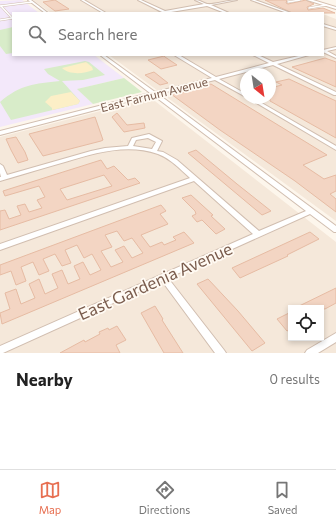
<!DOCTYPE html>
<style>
:root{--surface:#fff;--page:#f6f6f6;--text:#222;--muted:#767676;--line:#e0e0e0;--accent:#e76f51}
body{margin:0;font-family:Commissioner,sans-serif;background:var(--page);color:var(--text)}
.controls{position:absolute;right:12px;bottom:12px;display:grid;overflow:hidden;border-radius:0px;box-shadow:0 2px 6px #0003}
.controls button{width:36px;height:36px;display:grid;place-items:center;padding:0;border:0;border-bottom:1px solid var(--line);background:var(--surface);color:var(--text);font:20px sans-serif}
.compass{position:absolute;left:240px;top:68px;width:36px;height:36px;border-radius:50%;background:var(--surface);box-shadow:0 2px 6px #0003;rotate:150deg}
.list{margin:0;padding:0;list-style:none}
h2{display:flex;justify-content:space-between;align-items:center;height:52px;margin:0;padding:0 16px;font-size:17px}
h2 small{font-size:13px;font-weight:400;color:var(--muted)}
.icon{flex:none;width:22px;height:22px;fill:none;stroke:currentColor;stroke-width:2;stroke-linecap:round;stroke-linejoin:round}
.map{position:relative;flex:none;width:336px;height:353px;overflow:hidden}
.search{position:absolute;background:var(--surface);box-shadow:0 2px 6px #0003;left:12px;right:12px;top:12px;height:44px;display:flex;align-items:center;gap:10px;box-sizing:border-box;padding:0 14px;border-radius:0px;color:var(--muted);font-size:15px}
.sheet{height:116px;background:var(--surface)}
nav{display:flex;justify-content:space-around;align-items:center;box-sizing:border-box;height:56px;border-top:1px solid var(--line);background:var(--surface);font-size:11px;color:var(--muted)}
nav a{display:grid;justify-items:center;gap:2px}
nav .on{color:var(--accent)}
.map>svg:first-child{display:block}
.residential{fill:#f5e8da;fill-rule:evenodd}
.education{fill:#f3e8fa}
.green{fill:#d8ecc9}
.sand{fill:#fcefc7}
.building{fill:#f3d5c3;stroke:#e6bba3;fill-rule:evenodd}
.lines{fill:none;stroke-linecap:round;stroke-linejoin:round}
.lane-casing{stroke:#d1beb0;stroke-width:2.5}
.street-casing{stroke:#d1beb0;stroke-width:2}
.secondary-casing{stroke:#d6c0b0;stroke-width:2}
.lane{stroke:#fff;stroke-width:1.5}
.street{fill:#fff;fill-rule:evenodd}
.secondary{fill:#fff;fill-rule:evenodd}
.labels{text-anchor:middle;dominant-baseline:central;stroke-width:3.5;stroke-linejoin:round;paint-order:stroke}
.far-street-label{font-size:12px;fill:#7a5c4d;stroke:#fffaf3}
.near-street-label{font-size:17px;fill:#7a5c4d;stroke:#fffaf3}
</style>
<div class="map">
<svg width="336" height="353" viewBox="0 0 336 353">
<rect width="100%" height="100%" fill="#fdf6ec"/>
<g class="residential">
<path d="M33 0H280L319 13H51Z"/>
<path d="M323 14 336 19V221L109 55H323ZM246 74H270V98H246Z"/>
<path d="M151 98 336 242V353H0V137ZM291 308H321V338H291Z"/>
</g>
<path class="education" d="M22 0 39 13H13V55H94L124 78 78 89 93 104 0 127V1Z"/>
<g class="green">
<path d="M13 27V53L6 54 0 46V30Z"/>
<path d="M85 61 89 62 105 75 83 80 62 81 80 101 78 104 11 120 0 102C21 84 34 84 60 81L48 74 44 69Z"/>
<path d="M124 78 142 92 93 104 77 89Z"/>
</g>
<g class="sand">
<path d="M86 62 92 67 93 70C84 74 69 75 62 68Z"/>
<path d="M71 92 80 101 78 104 52 110V108L45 102 51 96Z"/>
</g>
<g class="building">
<path d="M55 0 69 9 55 11 43 2Z"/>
<path d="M265 0H287L286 3 288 4 306 0 314 4 307 7 308 10 323 8 335 13H292Z"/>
<path d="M164 56 165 57 177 65 161 69 148 60Z"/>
<path d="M325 58 336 62V87L292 67Z"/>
<path d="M154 72 168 83 160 85 145 75Z"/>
<path d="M289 79 336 101V138L270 101V88L282 85 276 82Z"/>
<path d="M211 84 327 155 303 165 324 179 336 175V191L330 194 336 199V212L295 181 220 130 171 94 180 91 182 93Z"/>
<path d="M117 113 127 125 144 123 145 128 124 132 112 117Z"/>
<path d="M95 117 103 140 101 141 43 156 29 134Z"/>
<path d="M16 137 25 152 28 160 18 163 11 150 6 139Z"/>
<path d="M196 150 237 184 271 211 262 215 188 153Z"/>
<path d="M101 160 107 169 114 166 128 180 135 178 140 183 0 230V211L5 210 9 219 21 215 17 206 25 204 29 212 42 208 37 200 45 197 39 186 5 196 3 191ZM104 175 112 186 67 200 60 189Z"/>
<path d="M191 195 213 215 211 216 225 229 216 234 202 220 197 222 192 216 196 214 195 211 182 198Z"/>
<path d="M161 205 166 211 160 214 168 224 141 235 150 247 162 242 164 245 176 240 173 237 184 232 194 243 2 324 0 313 10 309 5 293 16 289 21 304 35 298 29 284 39 279 45 294 58 288 52 274 62 270 68 284 80 279 74 266 83 262 90 275 101 270 92 254 84 258 77 245 65 250 71 263 62 266 55 254 43 259 49 271 39 275 33 262 21 267 26 281 16 285 11 271 0 275V265ZM117 231 124 241 132 238 143 253 132 258 124 246 115 250 123 262 111 267 101 251 112 247 105 235Z"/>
<path d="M310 232 319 239 287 255 288 256 240 278 232 268Z"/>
<path d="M208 279 238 311 265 343 252 351 197 284Z"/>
<path d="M336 288V303L325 309 295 308Z"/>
<path d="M155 306 163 319 162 320 183 353H164L141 313Z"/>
<path d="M291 312V329L287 331 277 319Z"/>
<path d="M117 326 126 340 116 345 120 353H60L84 340 85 342 100 334 99 332 108 328 109 330Z"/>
</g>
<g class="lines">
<g class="lane-casing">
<g id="lane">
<path d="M288 2 300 0"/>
<path d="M0 6 32 2"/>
<path d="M1 6 12 18"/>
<path d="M309 8 326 5"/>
<path d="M0 20 13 18"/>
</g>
</g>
<g class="street-casing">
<g id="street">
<path d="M28 0H31L48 13H45Z"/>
<path d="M81 0H84L106 13H103Z"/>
<path d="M138 0H141L165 11 204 4 195 0C200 0 203 3 207 4 214 5 229 0 237 0L211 5 229 13H225L207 6 165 13H157L162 12Z"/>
<path d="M251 0H255L291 13H287Z"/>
<path d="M323 24 336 28V30L323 26Z"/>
<path d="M336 47V49L327 51 336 56V58L323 52V50Z"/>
<path d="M100 55H104L155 92 212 78 174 55H179L216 77 269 63 253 55H258L273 62 303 55H309L277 64 336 92V95H334L273 65 219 79 246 94V97L215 80 158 94 336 226V232H334L310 214 168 278 224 350 226 353H215L162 281 3 353H0V346L253 234 194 181 0 250V244L190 178C180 169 171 159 158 154 127 143 95 153 65 162 43 168 21 175 0 181V177H1L0 173V164L3 166 7 175 91 151 105 148 128 146 132 138 149 134 162 141 157 151 163 152 177 160 259 231 306 211 153 95 0 135V131L150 93ZM148 138 156 142 152 149 133 146 136 140Z"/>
<path d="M248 98H253L336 146V150Z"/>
<path d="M336 333V342L318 353H305L307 350Z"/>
</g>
</g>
<g class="secondary-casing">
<path id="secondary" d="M307 0H313L336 7V9Z"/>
</g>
<use href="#lane" class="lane"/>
<use href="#street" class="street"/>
<use href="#secondary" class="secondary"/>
</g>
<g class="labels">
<g class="far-street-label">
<text transform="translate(154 94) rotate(-14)">East Farnum Avenue</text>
</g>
<g class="near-street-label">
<text transform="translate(155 281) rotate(-24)">East Gardenia Avenue</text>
</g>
</g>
</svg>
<div class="controls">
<button><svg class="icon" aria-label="locate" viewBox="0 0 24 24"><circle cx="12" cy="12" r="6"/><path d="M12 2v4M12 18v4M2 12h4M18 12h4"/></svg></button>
</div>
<svg class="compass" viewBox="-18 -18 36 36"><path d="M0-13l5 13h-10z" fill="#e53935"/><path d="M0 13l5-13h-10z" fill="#767676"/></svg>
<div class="search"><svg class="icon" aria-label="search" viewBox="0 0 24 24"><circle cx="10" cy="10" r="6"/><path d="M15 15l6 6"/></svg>Search here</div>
</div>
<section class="sheet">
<h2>Nearby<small>0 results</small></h2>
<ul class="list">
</ul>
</section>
<nav>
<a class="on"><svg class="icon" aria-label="map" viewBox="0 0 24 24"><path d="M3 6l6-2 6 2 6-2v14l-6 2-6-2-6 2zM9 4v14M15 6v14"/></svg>Map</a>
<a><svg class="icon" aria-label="directions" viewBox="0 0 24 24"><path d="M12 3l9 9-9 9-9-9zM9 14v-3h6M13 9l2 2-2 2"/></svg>Directions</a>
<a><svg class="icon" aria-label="saved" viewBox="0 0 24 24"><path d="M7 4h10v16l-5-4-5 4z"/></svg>Saved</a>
</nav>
